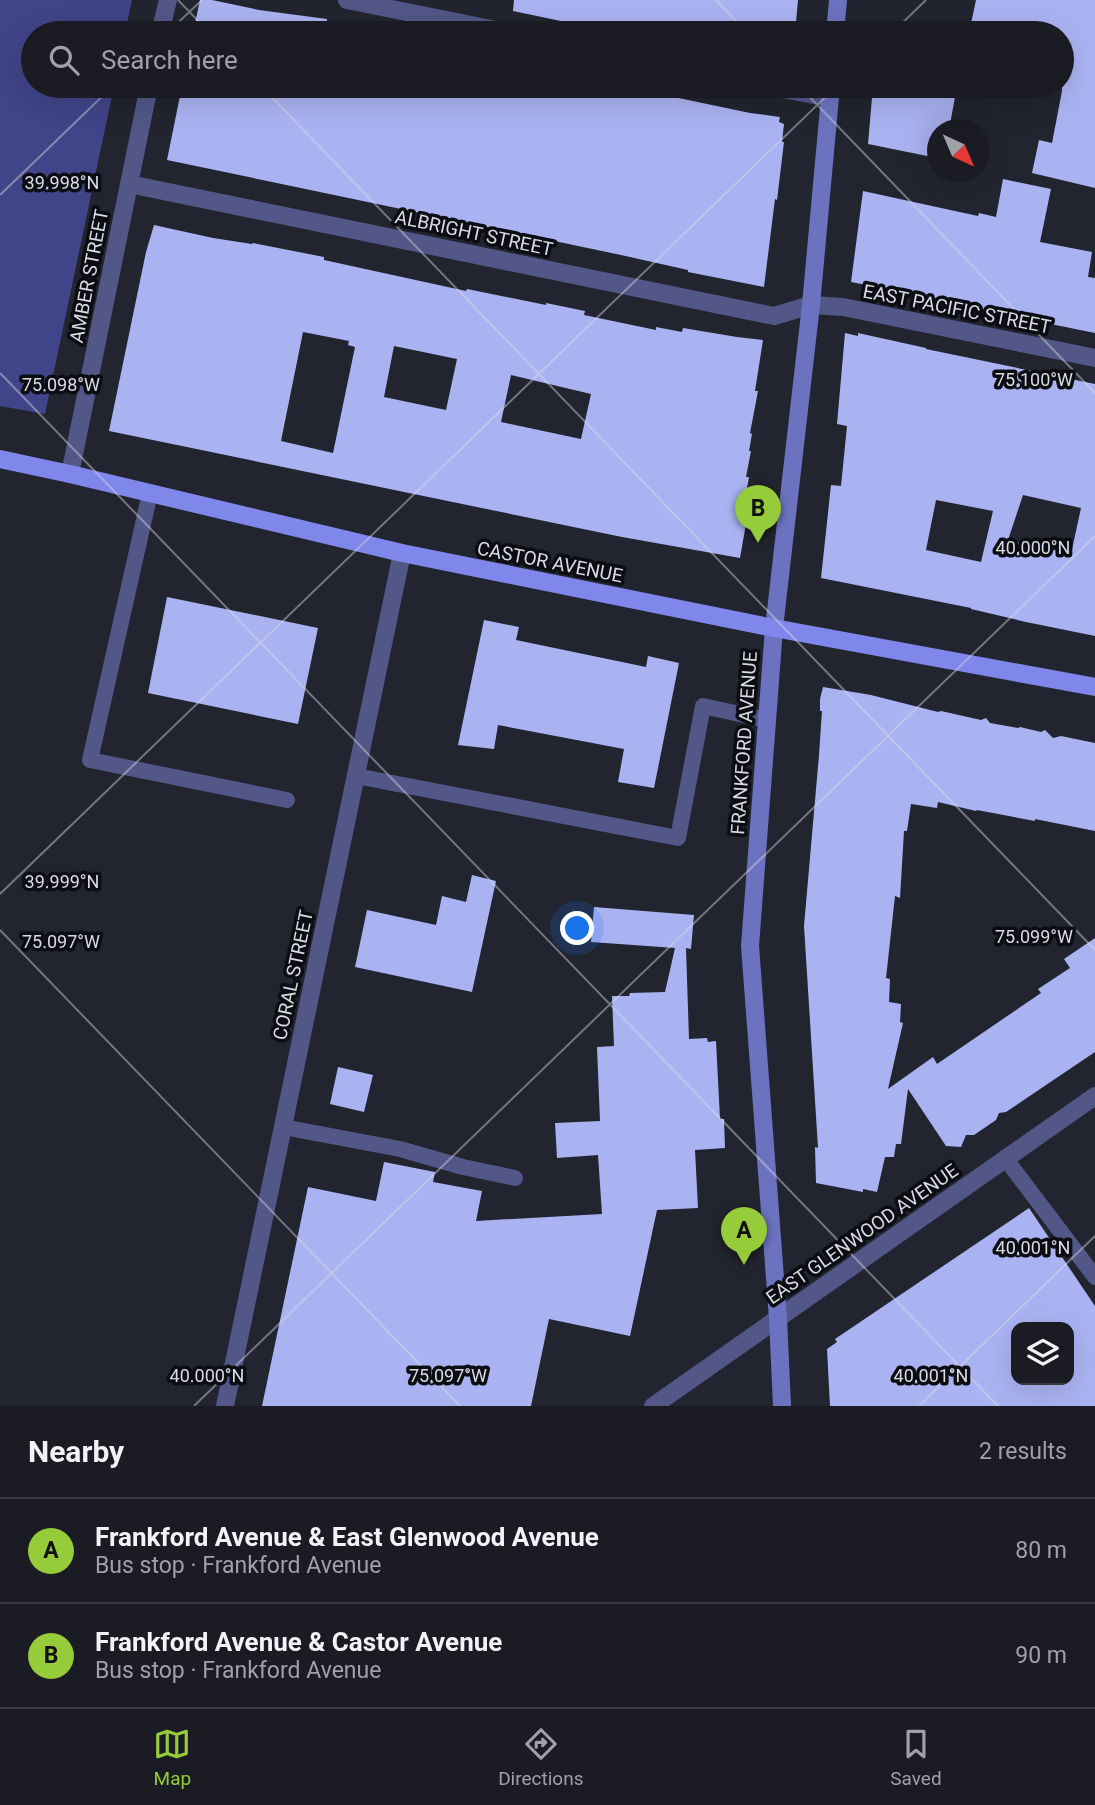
<!DOCTYPE html>
<meta charset="utf-8">
<style>
:root{--surface:#1a1b23;--page:#272830;--text:#f1f3f6;--muted:#9fa1a6;--line:#383941;--accent:#96cc3a}
body{margin:0;font-family:Roboto,sans-serif;background:var(--page);color:var(--text)}
.controls{position:absolute;right:21px;bottom:21px;display:grid;overflow:hidden;border-radius:14px;box-shadow:0 7px 28px #0002}
.controls button{width:63px;height:63px;display:grid;place-items:center;padding:0;border:0;border-bottom:2px solid var(--line);background:var(--surface);color:var(--text);font:35px sans-serif}
.compass{position:absolute;left:927px;top:119px;width:63px;height:63px;border-radius:50%;background:var(--surface);box-shadow:0 7px 28px #0002;rotate:136deg}
.you{position:absolute;left:578px;top:929px;width:24px;height:24px;margin:-18px;border:5px solid #fff;border-radius:50%;background:#1a73e8;box-shadow:0 0 0 10px #1a73e833}
.badge{display:grid;place-items:center;width:46px;height:46px;border-radius:50%;background:var(--accent);color:#111;font-size:23px;font-weight:700}
.pin{position:absolute;translate:-50% -58px;filter:drop-shadow(0 2px 4px #0008)}
.pin::after{content:'';position:absolute;top:37px;width:24px;height:21px;background:inherit;clip-path:polygon(0 0,100% 0,50% 100%)}
.list{margin:0;padding:0;list-style:none}
h2{display:flex;justify-content:space-between;align-items:center;height:91px;margin:0;padding:0 28px;font-size:30px}
h2 small{font-size:23px;font-weight:400;color:var(--muted)}
.list li{display:grid;grid-template-columns:46px 1fr auto;gap:21px;align-items:center;box-sizing:border-box;height:105px;padding:0 28px;border-top:2px solid var(--line)}
.list b{display:block;font-size:26px;white-space:nowrap}
.list p{margin:0;font-size:23px;white-space:nowrap;color:var(--muted)}
.list em{font-size:23px;font-style:normal;color:var(--muted)}
.icon{flex:none;width:38px;height:38px;fill:none;stroke:currentColor;stroke-width:2;stroke-linecap:round;stroke-linejoin:round}
.map{position:relative;flex:none;width:1095px;height:1406px;overflow:hidden}
.search{position:absolute;background:var(--surface);box-shadow:0 7px 28px #0002;left:21px;right:21px;top:21px;height:77px;display:flex;align-items:center;gap:18px;box-sizing:border-box;padding:0 24px;border-radius:38px;color:var(--muted);font-size:26px}
.sheet{height:301px;background:var(--surface)}
nav{display:flex;justify-content:space-around;align-items:center;box-sizing:border-box;height:98px;border-top:2px solid var(--line);background:var(--surface);font-size:19px;color:var(--muted)}
nav a{display:grid;justify-items:center;gap:4px}
nav .on{color:var(--accent)}
.map>svg:first-child{display:block}
.green{fill:#404488}
.building{fill:#aab3f2;fill-rule:evenodd}
.lines{fill:none;stroke-linecap:round;stroke-linejoin:round}
.lane{stroke:#525787;stroke-width:16}
.street{stroke:#525787;stroke-width:18}
.secondary{stroke:#6b73c0;stroke-width:18}
.primary{stroke:#7f87eb;stroke-width:18}
.ticks{fill:none;stroke:#d9dbe2;stroke-width:2;stroke-opacity:0.45}
.labels{text-anchor:middle;dominant-baseline:central;stroke-width:7;stroke-linejoin:round;paint-order:stroke}
.street-label{font-size:19px;fill:#d9dbe2;stroke:#0c0d12}
.ticks-label{font-size:18px;text-anchor:middle;fill:#d9dbe2;stroke:#0c0d12;stroke-width:7;stroke-linejoin:round;paint-order:stroke}
</style>
<div class="map">
<svg width="1095" height="1406" viewBox="0 0 1095 1406">
<rect width="100%" height="100%" fill="#22242f"/>
<path class="green" d="M0 0H132L125 33H33V86H114L45 414 0 406Z"/>
<g class="building">
<path d="M200 0H212L259 10 327 19 326 33H193Z"/>
<path d="M514 0H798L795 33H618L513 11Z"/>
<path d="M976 0H1095V188L1032 173 1039 140 1052 143 1062 91V33H969Z"/>
<path d="M182 86H619L645 90V91L750 113 780 117 779 122 784 124 782 142H784L777 200 775 199 764 287 688 272V270L621 255 167 160Z"/>
<path d="M873 86H957L949 130H937V158L868 144Z"/>
<path d="M1003 179 1051 189 1040 242 1092 252 1088 277 1095 278V333L987 311 960 304 961 303 851 282 863 191 978 216 979 213 996 217Z"/>
<path d="M154 225 213 238 252 244 253 243 324 257V260L466 291 467 289 546 305V303L585 311 584 315 656 330V327L682 332 683 328 737 337 763 340 755 391H758L750 433 752 434 749 451H751L746 477H749L746 494 751 495 740 558 622 537 109 431 146 252ZM303 332 349 341 348 345 355 347 333 453 281 441ZM394 346 457 359 446 410 384 397ZM511 375 591 394 581 439 501 422Z"/>
<path d="M845 333 858 336V333L926 348V349L1095 384V636L1026 622 971 609V608L821 578 831 485 841 486 847 426 837 424ZM1023 495 1081 508 1071 554 1008 540ZM936 500 993 511 981 562 926 550Z"/>
<path d="M167 597 318 628 298 724 148 693Z"/>
<path d="M484 620 519 627 516 640 646 667 648 656 679 663 654 788 618 782 624 749 498 725 494 749 458 745Z"/>
<path d="M823 687 871 695 938 712 941 711 981 720 986 718 990 723 1018 728 1020 727 1041 732 1045 730 1053 738 1061 736 1095 743V831L1035 819V821L977 810 976 811 938 802 937 808 911 804 907 831H904L900 898 895 896 886 978 890 979 889 1002 901 1004 900 1022 903 1023 888 1089 933 1057 937 1064 1041 993 1038 989 1070 968 1064 959 1095 938V1052L1006 1112 999 1113 996 1120 974 1135H966L961 1147 946 1146 908 1089 901 1144H896L894 1157H885L877 1192 863 1189V1192L816 1183 815 1147 818 1148 804 926 819 755 822 711H820V699Z"/>
<path d="M472 875 496 881 472 992 355 967 367 910 436 925 442 896 466 902Z"/>
<path d="M594 907 694 915 691 949 686 948 689 1039 707 1038 708 1042 716 1041 720 1119H724L725 1148 695 1150 698 1208 657 1210 630 1336 549 1319 531 1406H262L308 1187 376 1201 384 1162 435 1172 433 1182 482 1191 476 1221 602 1214 598 1155 557 1158 555 1123 600 1121 597 1047 614 1046 612 996H629L630 993 665 992 675 948 591 942Z"/>
<path d="M338 1067 373 1075 364 1112 330 1104Z"/>
<path d="M1029 1208 1095 1306V1406H830L827 1349 837 1342 835 1339ZM1016 1327H1069V1380H1016Z"/>
</g>
<g class="lines">
<g class="lane">
<path d="M150 493 90 760 287 800"/>
<path d="M356 776 678 838 703 706 767 720"/>
<path d="M283 1127 400 1149 463 1167 515 1178"/>
<path d="M1005 1158 1095 1277"/>
</g>
<g class="street">
<path d="M347 0 510 33"/>
<path d="M160 33 168 0"/>
<path d="M767 86 830 98"/>
<path d="M129 184 774 316 811 305 843 307 1095 358"/>
<path d="M70 474 149 86"/>
<path d="M225 1406 402 553"/>
<path d="M653 1406 1095 1096"/>
</g>
<g class="secondary">
<path d="M835 33 838 0"/>
<path d="M782 1406 778 1318 750 946 774 628 811 305 831 86"/>
</g>
<path class="primary" d="M0 459 70 474 402 553 774 628 1095 687"/>
</g>
<path class="ticks" d="M178 0 210 33M716 0 748 33M167 33 202 0M892 33 926 0M261 86 1095 950M799 86 1095 393M0 195 113 86M0 373 998 1406M0 894 837 86M0 930 460 1406M194 1406 1095 536M919 1406 1095 1236"/>
<g class="labels">
<g class="street-label">
<text transform="translate(474 233) rotate(12)">ALBRIGHT STREET</text>
<text transform="translate(89 276) rotate(-79)">AMBER STREET</text>
<text transform="translate(957 309) rotate(11)">EAST PACIFIC STREET</text>
<text transform="translate(550 562) rotate(11)">CASTOR AVENUE</text>
<text transform="translate(744 743) rotate(-86)">FRANKFORD AVENUE</text>
<text transform="translate(293 975) rotate(-78)">CORAL STREET</text>
<text transform="translate(862 1234) rotate(-35)">EAST GLENWOOD AVENUE</text>
</g>
</g>
<g class="ticks-label">
<text x="62" y="189">39.998°N</text>
<text x="1034" y="386">75.100°W</text>
<text x="61" y="391">75.098°W</text>
<text x="1033" y="554">40.000°N</text>
<text x="62" y="888">39.999°N</text>
<text x="1034" y="943">75.099°W</text>
<text x="61" y="948">75.097°W</text>
<text x="1033" y="1254">40.001°N</text>
<text x="448" y="1382">75.097°W</text>
<text x="207" y="1382">40.000°N</text>
<text x="931" y="1382">40.001°N</text>
</g>
</svg>
<div class="controls">
<button><svg class="icon" aria-label="layers" viewBox="0 0 24 24"><path d="M12 4l9 5-9 5-9-5zM3 14l9 5 9-5"/></svg></button>
</div>
<svg class="compass" viewBox="-18 -18 36 36"><path d="M0-13l5 13h-10z" fill="#e53935"/><path d="M0 13l5-13h-10z" fill="#9fa1a6"/></svg>
<div class="you"></div>
<div class="pin badge" style="left:744px;top:1265px">A</div>
<div class="pin badge" style="left:758px;top:543px">B</div>
<div class="search"><svg class="icon" aria-label="search" viewBox="0 0 24 24"><circle cx="10" cy="10" r="6"/><path d="M15 15l6 6"/></svg>Search here</div>
</div>
<section class="sheet">
<h2>Nearby<small>2 results</small></h2>
<ul class="list">
<li><span class="badge">A</span><div><b>Frankford Avenue &amp; East Glenwood Avenue</b><p>Bus stop · Frankford Avenue</p></div><em>80 m</em></li>
<li><span class="badge">B</span><div><b>Frankford Avenue &amp; Castor Avenue</b><p>Bus stop · Frankford Avenue</p></div><em>90 m</em></li>
</ul>
</section>
<nav>
<a class="on"><svg class="icon" aria-label="map" viewBox="0 0 24 24"><path d="M3 6l6-2 6 2 6-2v14l-6 2-6-2-6 2zM9 4v14M15 6v14"/></svg>Map</a>
<a><svg class="icon" aria-label="directions" viewBox="0 0 24 24"><path d="M12 3l9 9-9 9-9-9zM9 14v-3h6M13 9l2 2-2 2"/></svg>Directions</a>
<a><svg class="icon" aria-label="saved" viewBox="0 0 24 24"><path d="M7 4h10v16l-5-4-5 4z"/></svg>Saved</a>
</nav>
